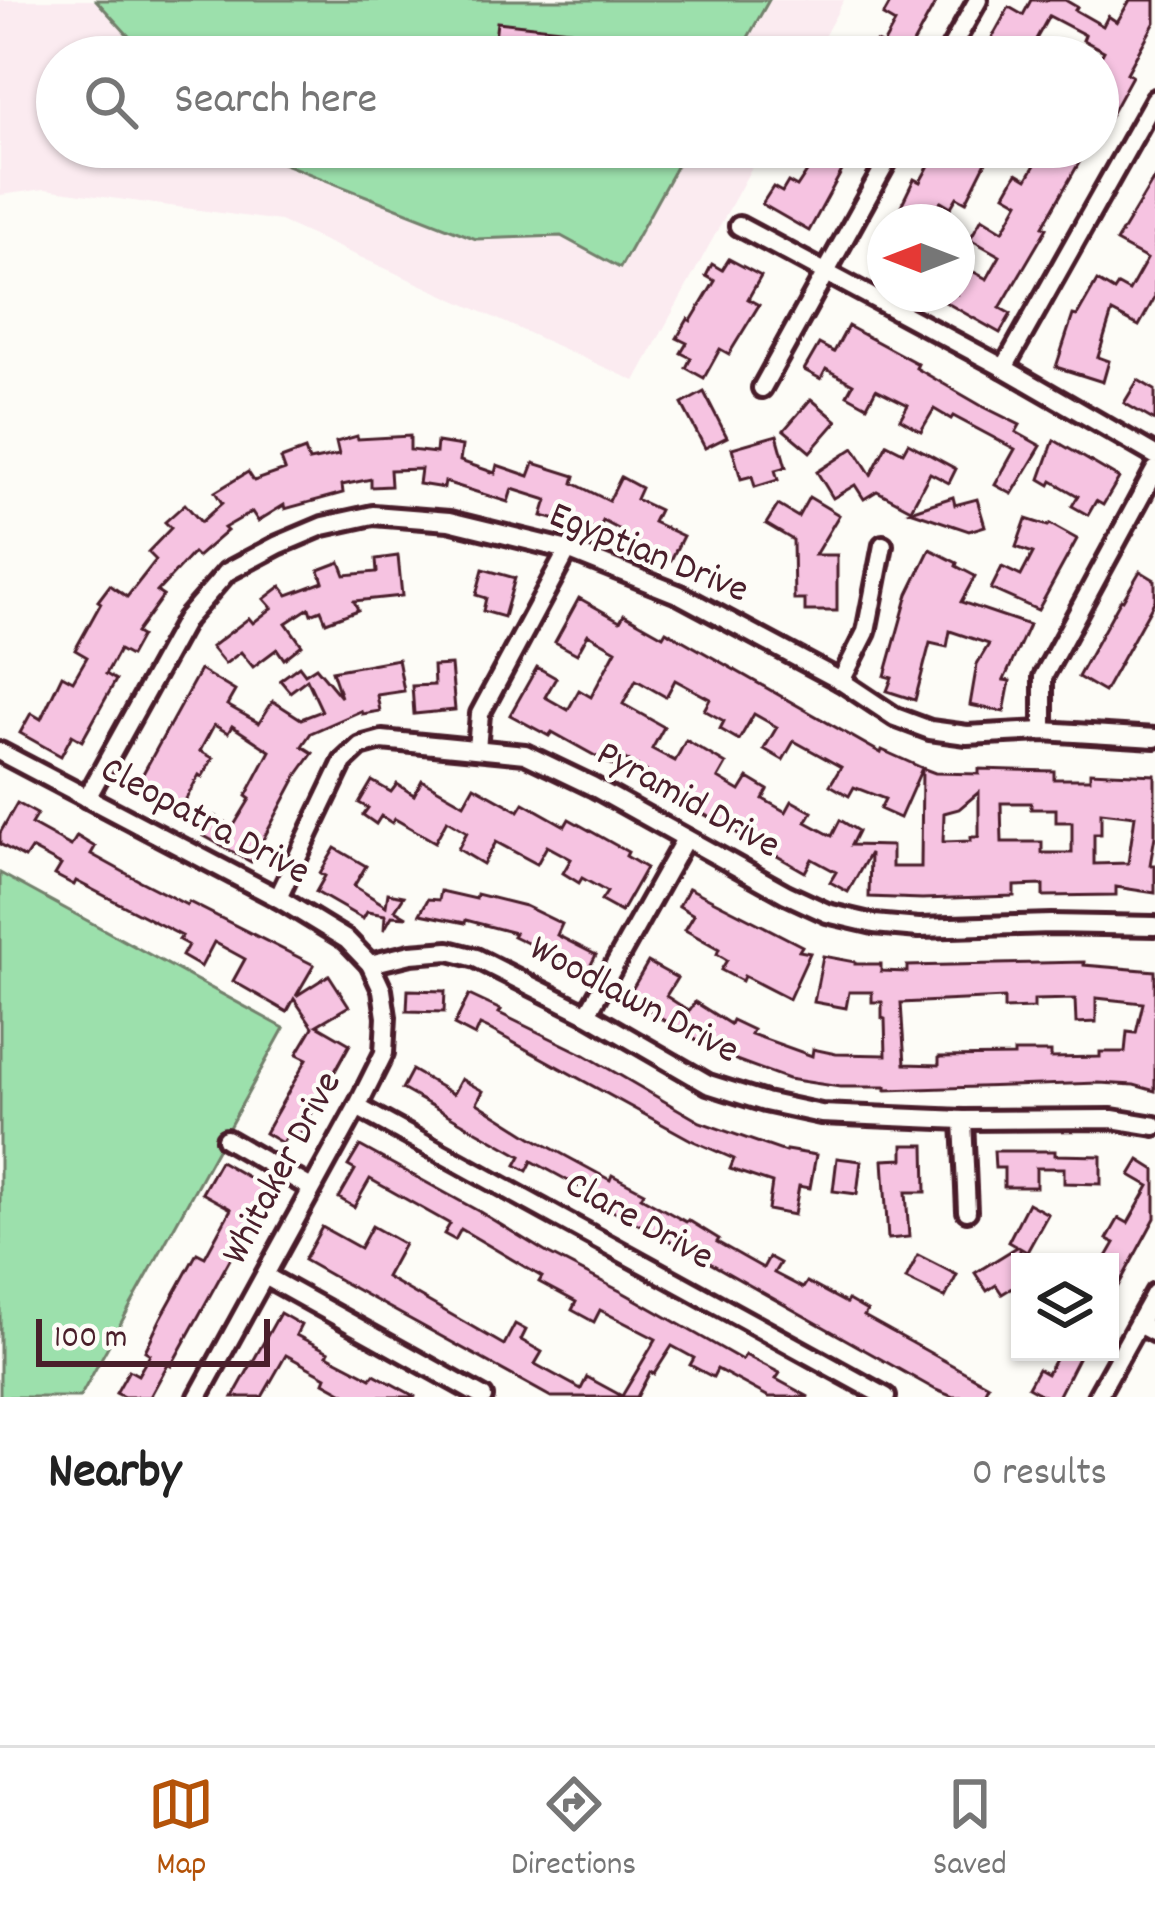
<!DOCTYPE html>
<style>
:root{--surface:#fff;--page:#f6f6f6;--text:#222;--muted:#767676;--line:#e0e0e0;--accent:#b45309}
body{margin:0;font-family:Dekko,sans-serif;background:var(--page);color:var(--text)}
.controls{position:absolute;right:36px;bottom:36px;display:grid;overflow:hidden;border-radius:0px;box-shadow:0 3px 9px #0004}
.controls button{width:108px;height:108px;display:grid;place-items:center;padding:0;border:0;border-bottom:3px solid var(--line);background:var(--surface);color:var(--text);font:60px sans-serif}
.compass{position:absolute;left:867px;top:204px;width:108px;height:108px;border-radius:50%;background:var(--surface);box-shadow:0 3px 9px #0004;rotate:270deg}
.scale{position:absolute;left:36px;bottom:30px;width:234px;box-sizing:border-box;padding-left:12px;border:6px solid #4a1f2b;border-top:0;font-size:33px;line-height:42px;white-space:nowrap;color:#4a1f2b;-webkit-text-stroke:9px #fdfcf7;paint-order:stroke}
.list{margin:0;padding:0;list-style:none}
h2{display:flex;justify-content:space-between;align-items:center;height:156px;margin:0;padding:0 48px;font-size:51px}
h2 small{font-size:39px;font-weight:400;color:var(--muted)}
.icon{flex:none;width:66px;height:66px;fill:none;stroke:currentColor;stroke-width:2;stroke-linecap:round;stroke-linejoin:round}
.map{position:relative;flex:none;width:1155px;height:1397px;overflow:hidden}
.search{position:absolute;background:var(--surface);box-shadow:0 3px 9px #0004;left:36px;right:36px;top:36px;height:132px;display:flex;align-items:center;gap:30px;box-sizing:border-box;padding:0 42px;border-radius:66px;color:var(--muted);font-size:45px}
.sheet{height:348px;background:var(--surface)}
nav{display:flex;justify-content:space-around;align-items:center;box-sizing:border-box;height:168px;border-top:3px solid var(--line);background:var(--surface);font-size:33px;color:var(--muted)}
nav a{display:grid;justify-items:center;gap:6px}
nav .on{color:var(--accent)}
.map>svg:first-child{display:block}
.built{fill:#fbebf0}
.green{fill:#9ce0ac;stroke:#73806c;stroke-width:3}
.building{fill:#f6c3e1;stroke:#4a1f2b;stroke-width:3;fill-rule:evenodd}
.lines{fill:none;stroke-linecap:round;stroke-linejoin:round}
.minor-casing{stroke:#4a1f2b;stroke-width:26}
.minor{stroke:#fdfcf7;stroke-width:16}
.labels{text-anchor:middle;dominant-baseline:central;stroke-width:9;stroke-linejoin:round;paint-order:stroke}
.street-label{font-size:39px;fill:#4a1f2b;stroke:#fdfcf7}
</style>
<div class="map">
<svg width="1155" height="1397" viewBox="0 0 1155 1397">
<rect width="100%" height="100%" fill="#fdfcf7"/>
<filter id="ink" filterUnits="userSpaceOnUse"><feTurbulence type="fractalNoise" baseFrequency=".00833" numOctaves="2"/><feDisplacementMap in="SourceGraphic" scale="24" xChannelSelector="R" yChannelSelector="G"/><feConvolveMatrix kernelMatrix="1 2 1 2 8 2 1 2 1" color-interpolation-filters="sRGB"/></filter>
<g filter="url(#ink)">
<path class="built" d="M0 0H844L813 57H57V147H763L635 381 280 221 45 189 0 195Z"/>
<g class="green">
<path d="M96 0H769L737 57H148Z"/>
<path d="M241 147H687L620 268 561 236 476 239Z"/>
<path d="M0 873 284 1028 80 1397H0Z"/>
</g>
<g class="building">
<path d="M892 0H937L906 57H868L876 42 883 45 895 23 883 16Z"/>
<path d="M1031 0H1065L1077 7 1075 10 1103 26 1108 16 1117 22 1130 0H1155V22L1127 73 1132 76 1109 118 1098 112V62L1104 51 1083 40 1085 35 1049 16 1026 57H1009L988 45 1009 7 1023 15Z"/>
<path d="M497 22 570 30 567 57H493Z"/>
<path d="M781 147H855L809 231 762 204 773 187 782 192 788 182 797 187 812 164Z"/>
<path d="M939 147H971L989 156 966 202 957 197 951 207 941 201 929 222H893L914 179 920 182Z"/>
<path d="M1045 147H1088L1043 226 1047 228 1000 308 1011 314 1000 333 931 294H957V263L987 279 1000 256 970 239 982 218 1003 231 1019 202 1005 194 1017 173 1027 179Z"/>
<path d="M1155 177V297L1139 326 1112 312 1098 357 1109 361 1103 382 1056 367 1073 315 1077 316 1097 281 1114 291 1118 285 1129 291 1147 259 1116 242Z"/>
<path d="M729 259 761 276 748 299 759 305 729 354 720 349 704 378 686 368 691 358 681 353 687 343 677 338 688 319 691 321 715 281 706 276 712 264 722 270Z"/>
<path d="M848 326 918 364 916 368 980 405 1020 425 1016 432 1041 446 1012 494 995 485 1015 449 953 416 951 419 934 409 921 431 900 419 908 405 876 389 867 406 847 395 853 384 826 369 821 379 804 370 819 344 834 352Z"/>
<path d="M1138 380 1155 390V421L1124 403Z"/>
<path d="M704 392 727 437 705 448 682 404Z"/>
<path d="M811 399 837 421 810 452 784 430Z"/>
<path d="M777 435 786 467 775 470 778 480 755 487 752 476 741 479 732 448Z"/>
<path d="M357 436 358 439 410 436V450L436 453 437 442 462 446 460 461 495 473 497 465 529 476 534 463 575 476 573 483 609 501 621 477 641 488 636 499 659 510 653 522 683 536 671 560 622 536 624 532 603 521 598 531 562 513 559 521 542 516 547 500 512 489 508 502 445 482 444 488 419 484 421 469 390 470 391 486 371 487V479L342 485 343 493 285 509 284 505 258 521 252 512 224 528 227 531 197 557 193 553 157 592 163 596 136 633 141 636 130 656 119 650 106 674 116 680 82 741 72 735 61 756 20 733 31 713 41 719 62 675 73 681 87 657 75 650 101 603 98 601 110 585 127 597 156 560 148 552 171 528 165 522 185 504 201 522 222 503 215 492 248 472 254 481 285 470 281 459 305 450 309 461 339 455 336 442Z"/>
<path d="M1054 440 1119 478 1103 505 1096 501 1088 515 1072 506 1078 496 1052 481 1050 485 1040 479Z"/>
<path d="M908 443 956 469 949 483 930 473 911 509 877 491 864 499 855 485 833 498 817 472 854 448 871 475 887 444 903 452Z"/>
<path d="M809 497 839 515 815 555H837V611H805V600H794L793 540 766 524 778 505 798 517Z"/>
<path d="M953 497 955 505 977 499 985 526 969 531 910 511Z"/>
<path d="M1026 519 1048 526 1050 524 1077 539 1038 610 991 589 1002 567 1021 576 1033 553 1016 547Z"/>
<path d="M930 549 957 563 956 566 975 576 961 602 1029 625 1004 680 1010 681 1004 712 970 705 977 664 989 644 950 631 947 647 930 643 915 700 887 691 892 678 885 676 908 594Z"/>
<path d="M398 556 402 596 354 601 358 610 326 622 321 610 311 614 309 608 286 623 302 645 284 659 277 649 253 667 241 652 225 664 211 647 249 618 253 623 272 608 264 599 281 586 288 595 323 582 319 570 340 562 345 575 377 572 376 559Z"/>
<path d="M483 569 515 578 504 617 483 611 486 598 476 595Z"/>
<path d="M1140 571 1155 580V600L1104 692 1078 677 1121 599 1123 600Z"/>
<path d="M579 598 620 621 624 614 663 636 666 631 881 753 882 750 922 768 900 818 880 809 885 799 854 787 849 796 830 785 841 767 794 741 783 760 764 749 777 727 754 714 739 740 720 729 724 721 704 710 710 699 675 680 666 697 636 680 623 704 664 727 652 749 675 761 686 740 726 764 718 778 740 791 748 778 768 790 763 799 786 812 792 801 812 812 806 822 832 836 840 820 858 831 851 845 892 846V867H921L922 768 935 773 979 774V769L1054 771V779H1090V772L1155 775V836L1150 865H1155V893L1116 887V895L1043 896V885L1014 886V896L922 899 869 897 870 853 848 892 830 882 836 872 812 859 805 872 660 789 658 793 639 783 646 771 623 758 617 768 552 732 549 736 510 715 537 667 556 678 545 697 568 710 579 690 591 697 616 650 588 634 577 654 555 642ZM979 792V837H971V841L943 842 944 813 959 809ZM1001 803H1031V809H1056V822H1072V853H1042V842H1002ZM1101 812 1135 816 1128 863 1094 864V834H1101Z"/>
<path d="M398 659 404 691 377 695 380 711 362 714 361 711 311 733 302 746 313 753 298 774 251 862 204 836 215 816 233 827 250 799 246 796 270 751 232 726 228 733 214 725 200 751 213 758 202 777 199 775 179 812 135 788 200 670 235 691 227 705 259 723 273 701 301 719 322 711 307 679 290 692 280 680 299 666 305 674 316 667 341 697 332 671Z"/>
<path d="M451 665 455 710 414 714 412 686 434 685 433 666Z"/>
<path d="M422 780 464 804 474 786 519 811 524 803 565 826 569 819 628 852 626 856 646 868 621 912 601 901 607 892 582 878 579 883 563 873 571 859 547 846 537 864 496 842 483 864 458 849 467 832 447 820 435 842 395 819 392 823 381 816 376 824 363 815 368 808 359 803 372 781 391 792 397 784 414 795Z"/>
<path d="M17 803 37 814 31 824 71 846 77 836 95 847 91 854 140 881 187 905 189 902 314 965 296 996 329 975 349 1006 317 1025 350 1044 297 1140 288 1135 282 1143 265 1133 307 1059 297 1054 313 1027 294 999 287 1012 233 981 245 959 214 942 201 967 182 956 188 945 179 940 182 936 76 881 74 885 55 875 61 865 31 849 25 858 0 844V833Z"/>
<path d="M335 848 366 866 354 886 386 906 388 893 404 896 395 910 407 917 392 916 384 930 385 915 367 912 363 919 316 892 325 876 320 873Z"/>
<path d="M689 888 802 946 799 951 810 953 789 999 744 976 742 981 721 970 727 960 717 954 719 949 685 930 694 915 679 906Z"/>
<path d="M441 891 476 899 477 894 525 906 562 924 557 935 596 955 585 976 553 959 554 956 513 936 515 933 466 920 465 923 420 914 428 899 439 900Z"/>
<path d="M823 956 855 962V964H881V971L907 972V966L1084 962V965L1155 971V1091L1134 1085 1099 1083 886 1090V1087H840L788 1079 736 1060 698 1041 627 998 648 962 677 978 666 996 689 1011 695 1002 730 1024 732 1020 753 1030 751 1034 812 1056 813 1049 836 1054 886 1055 885 1019 882 1018V1002H872V992H849L846 1008 814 1002ZM1004 998V1009L1034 1008V1000L1075 999 1076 1023 1096 1022V998L1143 1003 1136 1033 1127 1032 1125 1052H1100V1057L1051 1058V1052H1014V1056L939 1057V1065L905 1064 901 1003Z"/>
<path d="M408 990 445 991 444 1012 407 1011Z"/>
<path d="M469 995 501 1010 499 1013 585 1055 700 1122 785 1152 786 1150 816 1155 810 1188 799 1186 794 1215 768 1210 772 1183 730 1169 734 1159 691 1140 491 1030 480 1025 475 1036 454 1025Z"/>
<path d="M412 1070 453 1094 461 1079 483 1091 477 1103 531 1137 610 1180 612 1175 644 1192 641 1197 686 1222 688 1220 719 1239 717 1242 763 1268 769 1257 780 1263 774 1273 803 1288 807 1282 846 1303 848 1300 867 1311 864 1316 988 1385 982 1397H953L936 1390 669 1240 597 1203 600 1198 554 1173 532 1161 527 1171 516 1165 521 1156 402 1089Z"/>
<path d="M903 1145H925L926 1192H906L909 1237 888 1239 883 1160 903 1159Z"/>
<path d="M360 1146 480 1212 547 1253 624 1293 742 1360 745 1355 780 1373 776 1379 809 1397H769L717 1369 713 1377 690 1365 694 1358 672 1346 654 1374 650 1372 637 1397H551L341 1281 304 1260 322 1227 360 1248 372 1226 404 1244 386 1277 504 1345 515 1324 526 1330 521 1340 542 1352 535 1364 581 1389 587 1377 622 1396 656 1339 600 1310 594 1322 572 1310 576 1302 539 1282 542 1277 461 1229 455 1240 444 1234 450 1224 370 1179 354 1207 339 1198 355 1170 348 1166Z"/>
<path d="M994 1151H1055V1155L1101 1156V1184L1064 1183V1168H1036V1187H1004V1168H995Z"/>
<path d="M837 1158 861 1161 857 1194 833 1191Z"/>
<path d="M1139 1160 1155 1170V1218L1110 1301V1262H1104L1115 1243 1107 1239 1119 1218 1128 1223 1149 1186 1130 1175Z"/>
<path d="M220 1161 272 1191 251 1221 171 1366 168 1364 150 1397H124L116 1393 129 1370 138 1375 150 1354 145 1351 161 1318 197 1253 205 1257 231 1209 202 1193Z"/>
<path d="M1028 1203 1048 1214 1027 1252 1020 1248V1283L1002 1294 996 1285 987 1291 975 1273 1017 1247 1008 1242Z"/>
<path d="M918 1255 957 1275 945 1298 906 1279Z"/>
<path d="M280 1313 301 1325 296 1335 329 1352 327 1355 371 1378 374 1374 416 1397H351L324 1382 326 1377 286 1355 262 1397H233Z"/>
<path d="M1059 1352H1081L1058 1397H1046L1028 1387 1038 1369 1047 1374Z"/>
</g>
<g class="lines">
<g class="minor-casing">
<g id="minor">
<path d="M946 57 978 0"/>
<path d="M739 226 1004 368 1155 455"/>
<path d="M1004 368 1155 99"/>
<path d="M762 388 895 147"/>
<path d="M841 681 866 632 883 545"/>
<path d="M1043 731V677L1155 470"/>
<path d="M477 749 480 714 568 550"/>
<path d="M0 752 278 898 347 940 370 964 382 990 386 1017 384 1053 357 1107 198 1397"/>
<path d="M87 798 186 619 227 572 278 545 323 526 373 515 449 521 568 550 680 595 841 681 895 717 930 730 967 735 1043 731 1155 738"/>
<path d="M278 898 343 762 360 746 382 740 525 754 592 786 786 894 827 913 874 924 919 928 1051 924 1155 926"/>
<path d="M370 964 411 954 449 951 476 958 587 1014 708 1084 765 1102 821 1114 963 1120 1112 1119 1155 1126"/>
<path d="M587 1014 685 839"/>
<path d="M357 1107 886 1397"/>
<path d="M963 1120 967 1211"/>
<path d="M226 1139 311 1188"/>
<path d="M265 1276 483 1397"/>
<path d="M1138 1324 1155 1333"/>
<path d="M1097 1397 1155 1293"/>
</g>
</g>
<use href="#minor" class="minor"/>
</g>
</g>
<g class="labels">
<g class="street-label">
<text transform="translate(648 555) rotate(22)">Egyptian Drive</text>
<text transform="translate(687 802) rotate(29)">Pyramid Drive</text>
<text transform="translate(204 823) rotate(28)">Cleopatra Drive</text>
<text transform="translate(633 1002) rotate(28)">Woodlawn Drive</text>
<text transform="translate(284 1169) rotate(-62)">Whitaker Drive</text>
<text transform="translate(638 1223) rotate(29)">Clare Drive</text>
</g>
</g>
</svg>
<div class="controls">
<button><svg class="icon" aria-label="layers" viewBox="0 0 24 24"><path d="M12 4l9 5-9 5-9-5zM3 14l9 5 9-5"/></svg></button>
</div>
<svg class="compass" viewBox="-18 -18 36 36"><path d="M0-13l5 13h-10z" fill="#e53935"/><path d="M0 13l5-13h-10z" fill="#767676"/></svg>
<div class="scale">100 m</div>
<div class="search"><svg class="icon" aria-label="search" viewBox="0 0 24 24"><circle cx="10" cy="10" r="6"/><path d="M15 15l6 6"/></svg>Search here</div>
</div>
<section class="sheet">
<h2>Nearby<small>0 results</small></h2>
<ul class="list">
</ul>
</section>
<nav>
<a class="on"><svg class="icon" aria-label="map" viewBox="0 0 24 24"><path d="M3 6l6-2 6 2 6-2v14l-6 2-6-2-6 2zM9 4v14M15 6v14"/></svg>Map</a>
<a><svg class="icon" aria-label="directions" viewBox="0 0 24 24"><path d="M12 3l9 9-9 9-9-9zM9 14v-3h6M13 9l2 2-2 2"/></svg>Directions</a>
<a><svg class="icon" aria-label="saved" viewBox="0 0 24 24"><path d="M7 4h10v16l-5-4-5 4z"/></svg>Saved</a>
</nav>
